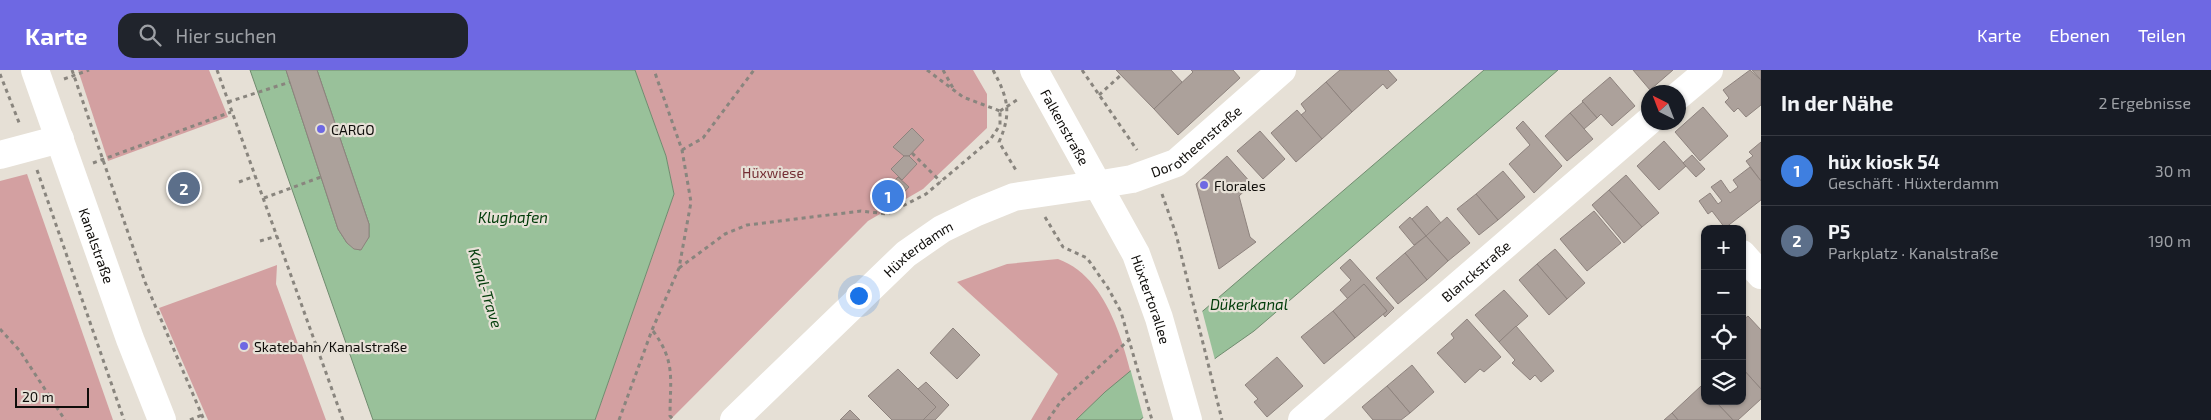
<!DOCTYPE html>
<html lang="de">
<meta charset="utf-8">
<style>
:root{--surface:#171b24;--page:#20242c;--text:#f1f3f6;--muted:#9ea1a6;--line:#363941;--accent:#6e68e3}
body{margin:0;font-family:"Exo 2",sans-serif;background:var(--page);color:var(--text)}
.controls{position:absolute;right:15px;bottom:15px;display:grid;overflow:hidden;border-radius:10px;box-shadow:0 1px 4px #0004}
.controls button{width:45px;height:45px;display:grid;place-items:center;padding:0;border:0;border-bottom:1px solid var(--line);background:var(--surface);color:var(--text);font:25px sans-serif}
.compass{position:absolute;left:1641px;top:15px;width:45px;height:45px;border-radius:50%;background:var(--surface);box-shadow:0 1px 4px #0004;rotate:318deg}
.scale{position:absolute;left:15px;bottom:12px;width:74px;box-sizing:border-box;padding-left:5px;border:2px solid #0f0d0a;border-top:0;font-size:14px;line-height:18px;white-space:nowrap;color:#0f0d0a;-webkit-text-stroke:4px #e6e0d6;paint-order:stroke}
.you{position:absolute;left:858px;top:225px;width:18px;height:18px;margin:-12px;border:4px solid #fff;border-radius:50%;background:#1a73e8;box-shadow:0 0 0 8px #1a73e833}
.badge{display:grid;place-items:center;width:32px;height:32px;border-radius:50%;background:var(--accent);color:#fff;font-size:16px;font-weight:700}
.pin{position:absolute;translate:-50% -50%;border:2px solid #fff;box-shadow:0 1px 5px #0006}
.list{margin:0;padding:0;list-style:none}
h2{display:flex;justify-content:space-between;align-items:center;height:65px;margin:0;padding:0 20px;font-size:21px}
h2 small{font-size:16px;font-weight:400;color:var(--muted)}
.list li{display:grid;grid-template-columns:32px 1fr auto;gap:15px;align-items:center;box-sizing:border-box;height:70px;padding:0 20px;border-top:1px solid var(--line)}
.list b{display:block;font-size:19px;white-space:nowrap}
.list p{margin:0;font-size:16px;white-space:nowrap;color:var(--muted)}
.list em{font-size:16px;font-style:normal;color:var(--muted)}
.icon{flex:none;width:28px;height:28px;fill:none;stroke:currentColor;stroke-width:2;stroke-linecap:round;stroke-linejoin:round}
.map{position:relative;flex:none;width:1761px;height:350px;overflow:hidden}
header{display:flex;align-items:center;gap:30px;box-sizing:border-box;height:70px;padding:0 25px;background:var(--accent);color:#fff}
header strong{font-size:24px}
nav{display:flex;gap:28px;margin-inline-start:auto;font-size:18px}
.search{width:350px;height:45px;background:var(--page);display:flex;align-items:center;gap:12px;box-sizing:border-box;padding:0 18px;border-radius:15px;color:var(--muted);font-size:19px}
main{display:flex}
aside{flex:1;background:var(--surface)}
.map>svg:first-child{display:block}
.green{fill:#d3a0a1}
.water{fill:#99c19a;stroke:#708b6f}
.pier{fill:#e6e0d6}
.building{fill:#aca19b;stroke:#8e837e}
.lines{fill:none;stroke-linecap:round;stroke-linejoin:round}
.path{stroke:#89857e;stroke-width:3;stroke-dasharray:4 4;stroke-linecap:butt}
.street{stroke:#fff;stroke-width:28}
.secondary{stroke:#fff;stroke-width:28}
.poi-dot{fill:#6e68e3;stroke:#e6e0d6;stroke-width:2}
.labels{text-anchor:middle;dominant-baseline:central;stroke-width:4.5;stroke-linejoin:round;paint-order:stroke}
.street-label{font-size:14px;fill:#0f0d0a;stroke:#e6e0d6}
.poi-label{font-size:14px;fill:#0f0d0a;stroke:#e6e0d6;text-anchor:start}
.park-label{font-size:14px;fill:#742e34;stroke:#e6e0d6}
.water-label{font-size:15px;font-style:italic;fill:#003c09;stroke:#e6e0d6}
</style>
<header>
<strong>Karte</strong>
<div class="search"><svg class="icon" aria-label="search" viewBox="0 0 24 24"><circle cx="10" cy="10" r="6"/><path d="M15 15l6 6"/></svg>Hier suchen</div>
<nav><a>Karte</a><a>Ebenen</a><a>Teilen</a></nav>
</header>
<main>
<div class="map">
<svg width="1761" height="350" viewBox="0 0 1761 350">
<rect width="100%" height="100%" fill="#e6e0d6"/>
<g class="green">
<path d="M78 0H209L228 47 108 91Z"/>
<path d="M635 0H973L987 24V58L923 119 868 151 670 350H595L674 124 666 86Z"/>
<path d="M27 104 113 350H0V111Z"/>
<path d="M1058 189C1116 210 1129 298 1142 350H1031L1058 304 957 212 1007 194Z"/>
<path d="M277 195 276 214 326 350H208L159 238Z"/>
</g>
<g class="water">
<path d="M250 0H286L338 159 347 173 360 180 369 167V154L317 0H635L666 86 674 124 595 350H373Z"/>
<path d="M1484 0H1558L1254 261 1217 287 1140 350H1076L1105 322 1204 240Z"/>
</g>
<path class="pier" d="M1202 240 1215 290 1144 350 1130 298Z"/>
<g class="building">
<path d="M286 0H317L369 154V167L361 180 354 179 347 173 338 159Z"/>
<path d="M1116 0H1171L1182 12 1154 39Z"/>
<path d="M1191 0H1233L1240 8 1178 65 1154 39 1193 2Z"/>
<path d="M1340 0H1388L1397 10 1387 19 1383 14 1352 42 1326 12Z"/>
<path d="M1633 0H1673L1650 20Z"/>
<path d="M1750 0 1761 10V35L1746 47 1738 38 1734 42 1725 32 1729 28 1723 20Z"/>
<path d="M1752 0H1761V10Z"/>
<path d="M1610 7 1635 36 1612 56 1601 44 1597 48 1582 31Z"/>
<path d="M1326 12 1352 42 1322 69 1301 45 1306 41 1301 34Z"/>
<path d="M1583 32 1597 48 1584 59 1570 43Z"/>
<path d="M1703 37 1728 66 1700 91 1675 62Z"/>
<path d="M1297 40 1322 69 1296 92 1271 63Z"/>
<path d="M1570 43 1593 69 1567 91 1545 66Z"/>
<path d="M1523 51 1562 96 1534 123 1509 94 1530 75 1516 58Z"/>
<path d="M912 58 924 70 909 86H904L893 77Z"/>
<path d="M1260 61 1285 89 1263 109 1237 81Z"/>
<path d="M1664 71 1686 96 1659 120 1637 96Z"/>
<path d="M1761 72V111L1746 91 1753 86 1749 82Z"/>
<path d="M1692 85 1705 99 1696 107 1683 93Z"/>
<path d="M904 86H909L917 94 902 110 891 99Z"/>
<path d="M1227 86 1252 114 1239 126 1250 167 1256 172 1219 199 1196 114Z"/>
<path d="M1750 97 1761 111V130L1725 158 1712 141 1708 144 1699 131 1710 123 1718 134 1722 131 1711 117 1721 110 1730 123 1738 117 1733 110Z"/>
<path d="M1503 101 1525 127 1498 150 1476 124Z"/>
<path d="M1626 105 1659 143 1642 157 1609 120Z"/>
<path d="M898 107 909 117 889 138 878 128Z"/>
<path d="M1609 120 1642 157 1624 173 1592 135Z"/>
<path d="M1476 124 1498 150 1479 165 1457 139Z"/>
<path d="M1427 136 1441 153 1426 166 1412 149Z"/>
<path d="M1594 141 1621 173 1587 201 1560 169Z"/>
<path d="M1410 147 1426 166 1414 175 1399 157Z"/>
<path d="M1447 147 1470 173 1448 191 1426 166Z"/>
<path d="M1426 166 1448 191 1427 210 1405 183Z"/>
<path d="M1555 179 1585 213 1567 229 1537 194Z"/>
<path d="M1405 183 1427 210 1398 234 1376 208Z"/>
<path d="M1350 189 1394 238 1385 247 1383 244 1387 241 1364 214 1348 229 1340 220 1351 210 1340 198Z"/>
<path d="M1537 194 1567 229 1549 245 1519 210Z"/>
<path d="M1364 214 1387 241 1355 268 1333 241Z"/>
<path d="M1504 220 1528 246 1499 272 1475 245Z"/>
<path d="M1333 241 1355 268 1324 294 1301 267Z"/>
<path d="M1748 246 1761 260V319L1742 298V251Z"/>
<path d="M1467 249 1501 287 1484 302 1480 299 1465 313 1437 283 1454 268 1451 264Z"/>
<path d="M1516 256 1554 301 1541 312 1535 305 1530 310 1512 293 1515 290 1499 272Z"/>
<path d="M953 258 980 285 957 309 930 283Z"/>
<path d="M1277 287 1303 316 1267 347 1254 332 1258 329 1245 315Z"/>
<path d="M1412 295 1434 322 1410 343 1387 316Z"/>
<path d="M1742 298 1761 319V329L1738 350H1733L1715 331H1742Z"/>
<path d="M898 299 936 337 923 350H892L868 326Z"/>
<path d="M926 312 949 335 935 350H923L936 337 918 319Z"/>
<path d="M1387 316 1410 343 1401 350H1373L1362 337Z"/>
<path d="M1701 316 1705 320V331H1715L1733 350H1678L1672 343Z"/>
<path d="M850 340 860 350H840Z"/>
<path d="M1672 343 1678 350H1664Z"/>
</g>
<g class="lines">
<g class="path">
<path d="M72 0 145 212 204 350"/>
<path d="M217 0 343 350"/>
<path d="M927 0 963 27 1000 41"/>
<path d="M943 0 953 18"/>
<path d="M993 0C1008 28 1012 43 999 72L1017 102"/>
<path d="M1082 0 1137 80"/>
<path d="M0 4 20 55"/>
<path d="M64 9 89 0"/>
<path d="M1099 25 1121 5"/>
<path d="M228 32 290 12"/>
<path d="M1000 41 1020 28"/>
<path d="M682 80 703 68 754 0"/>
<path d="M912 83 941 112"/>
<path d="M93 93 231 42"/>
<path d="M37 100 124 350"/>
<path d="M239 112 255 106"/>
<path d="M1162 124 1176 164 1222 350"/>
<path d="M264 128 321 107"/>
<path d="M1045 147 1063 177 1087 188 1108 218 1121 242 1152 350"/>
<path d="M260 171 277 166"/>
<path d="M679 198 725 164 747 155 861 141 887 144 926 124 990 70 1000 55V41"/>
<path d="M0 259 20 281 65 350"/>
<path d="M653 261C676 292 670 309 670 346L674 350"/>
<path d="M190 350 202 345"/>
<path d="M619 350 652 260 679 198 691 132 682 80 654 0"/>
<path d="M1048 350 1061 331 1130 269"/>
</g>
<g class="street">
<path d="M1678 26 1709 0"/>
<path d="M0 85 60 69"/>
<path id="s1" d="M1096 115 1132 109 1176 93 1282 0"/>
<path d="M1742 184 1761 205"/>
<path id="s2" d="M1302 350 1648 52"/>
</g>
<g class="secondary">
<path id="s3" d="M35 0 130 269 162 350"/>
<path id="s4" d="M1034 0 1136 184 1159 248 1188 350"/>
<path id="s5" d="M734 350 906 184 942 159 977 142 1014 127 1096 115"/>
</g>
</g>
<g class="poi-dot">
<circle cx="321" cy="59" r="5"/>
<circle cx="1204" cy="115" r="5"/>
<circle cx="244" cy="276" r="5"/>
</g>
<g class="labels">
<g class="street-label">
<text stroke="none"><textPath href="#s4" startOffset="65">Falkenstraße</textPath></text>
<text stroke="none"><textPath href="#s1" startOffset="112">Dorotheenstraße</textPath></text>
<text stroke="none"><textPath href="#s3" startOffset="186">Kanalstraße</textPath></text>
<text stroke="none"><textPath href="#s5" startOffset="252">Hüxterdamm</textPath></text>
<text stroke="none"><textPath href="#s2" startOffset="229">Blanckstraße</textPath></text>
<text stroke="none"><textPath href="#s4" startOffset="258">Hüxtertorallee</textPath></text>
</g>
<g class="poi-label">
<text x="331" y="59">CARGO</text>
<text x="1214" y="115">Florales</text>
<text x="254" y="276">Skatebahn/Kanalstraße</text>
</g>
<g class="park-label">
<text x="773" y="102">Hüxwiese</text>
</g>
<g class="water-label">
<text x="513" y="147">Klughafen</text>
<text transform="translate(486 218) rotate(73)">Kanal-Trave</text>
<text x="1249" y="234">Dükerkanal</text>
</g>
</g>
</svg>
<div class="controls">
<button>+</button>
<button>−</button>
<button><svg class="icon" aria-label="locate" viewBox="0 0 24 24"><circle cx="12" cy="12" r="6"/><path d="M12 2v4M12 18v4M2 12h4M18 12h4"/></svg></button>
<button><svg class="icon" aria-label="layers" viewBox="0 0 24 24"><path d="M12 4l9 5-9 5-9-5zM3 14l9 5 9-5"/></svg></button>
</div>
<svg class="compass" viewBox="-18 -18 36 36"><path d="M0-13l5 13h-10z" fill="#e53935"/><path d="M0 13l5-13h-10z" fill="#9ea1a6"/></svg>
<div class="scale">20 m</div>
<div class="you"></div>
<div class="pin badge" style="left:888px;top:126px;background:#3f7fe0">1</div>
<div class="pin badge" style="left:184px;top:118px;background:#5c6f8a">2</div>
</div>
<aside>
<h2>In der Nähe<small>2 Ergebnisse</small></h2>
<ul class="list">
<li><span class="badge" style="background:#3f7fe0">1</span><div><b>hüx kiosk 54</b><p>Geschäft · Hüxterdamm</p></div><em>30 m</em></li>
<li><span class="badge" style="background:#5c6f8a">2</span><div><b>P5</b><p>Parkplatz · Kanalstraße</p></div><em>190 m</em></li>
</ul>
</aside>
</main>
